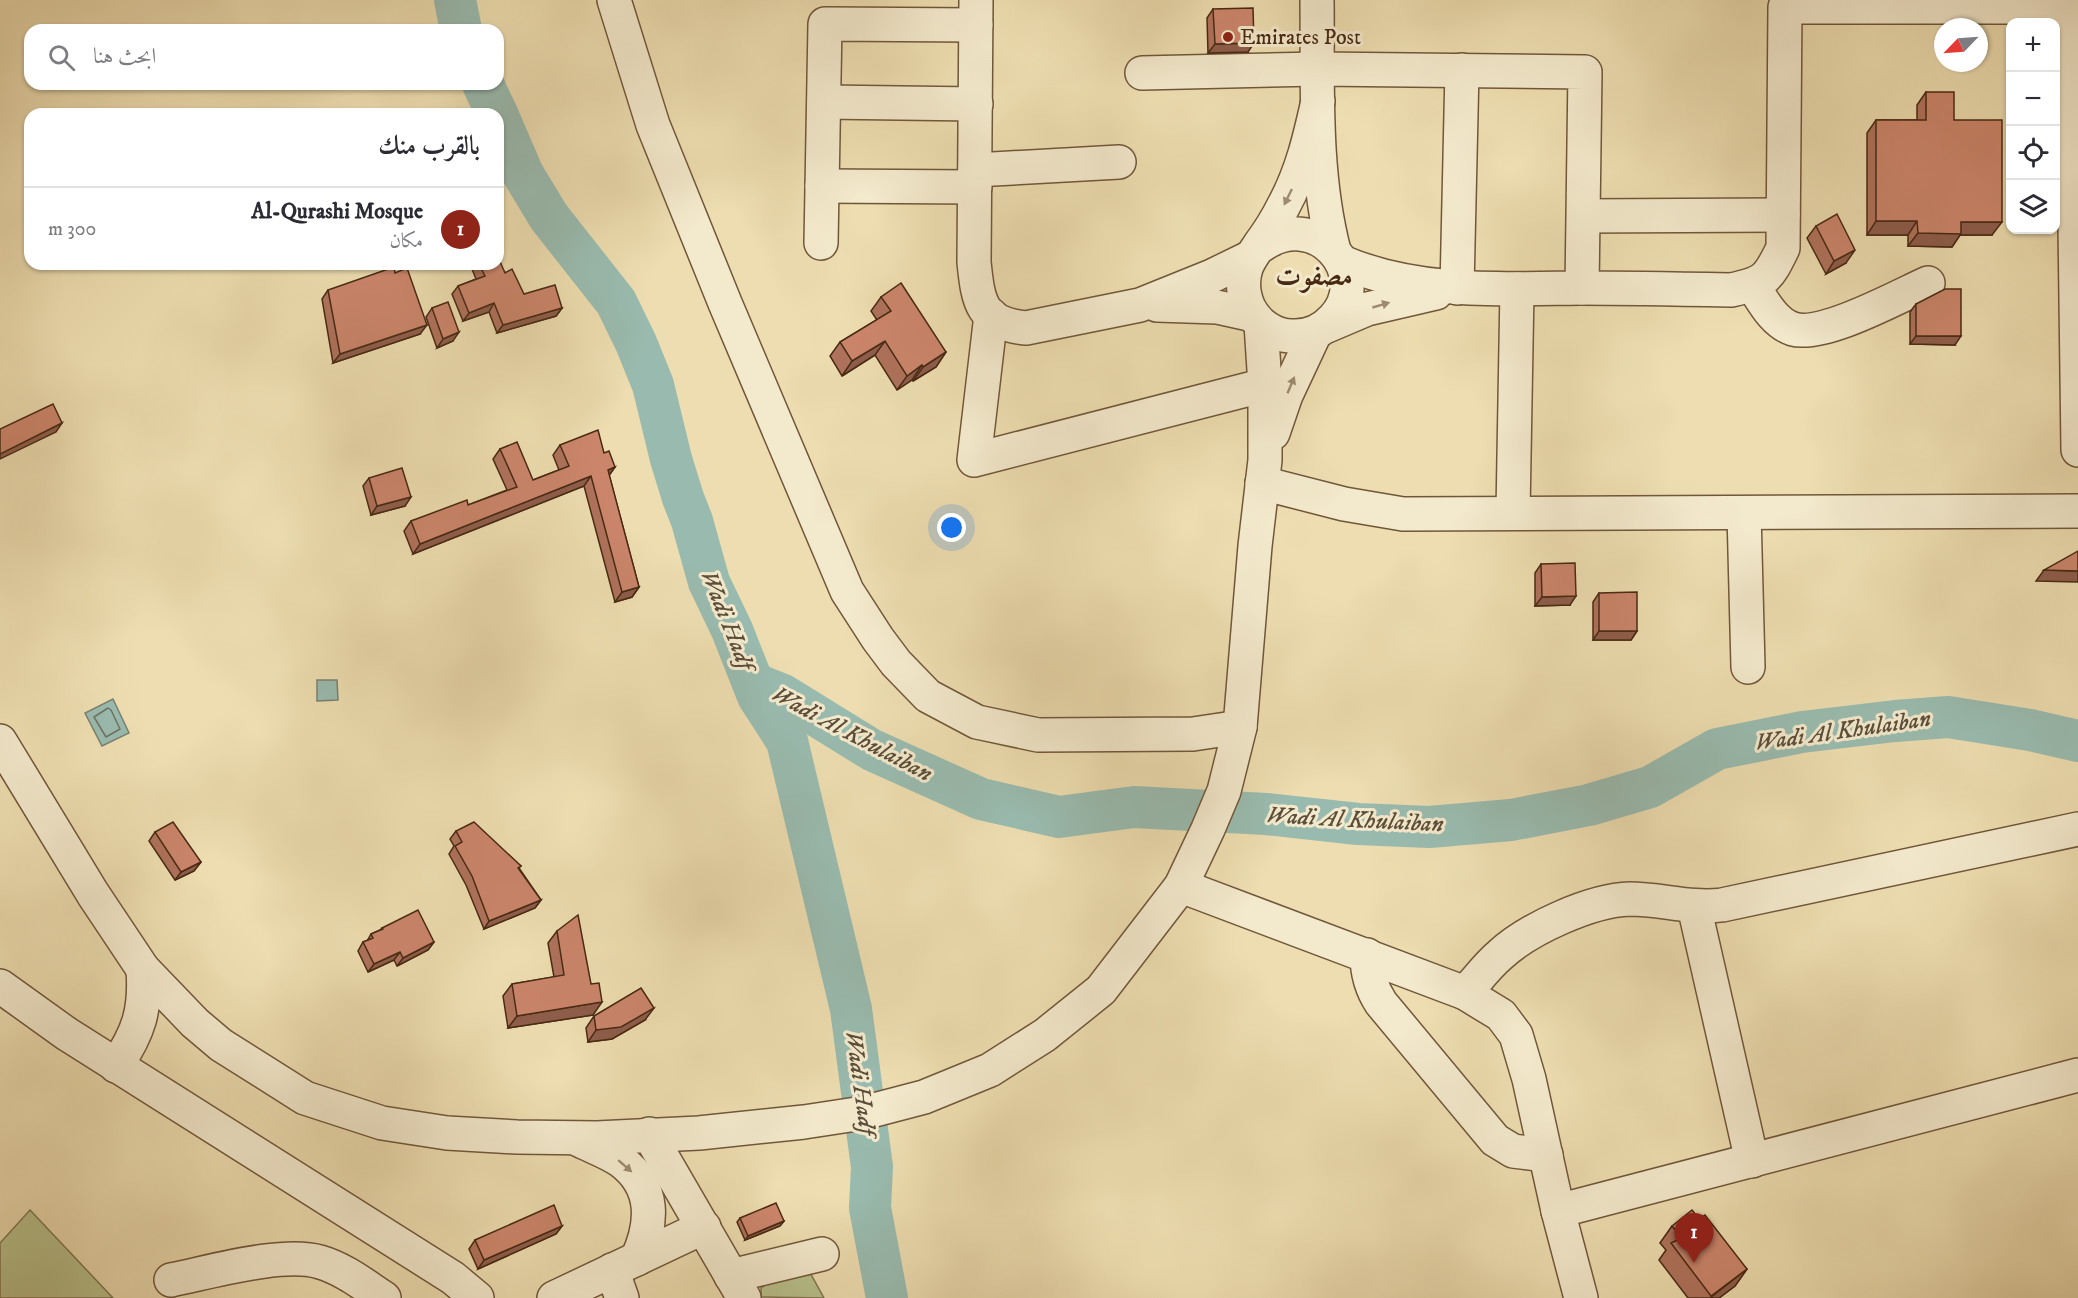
<!DOCTYPE html>
<html lang="ar">
<meta charset="utf-8">
<style>
:root{--surface:#fff;--page:#f2f2f3;--text:#2b2b33;--muted:#7c7c81;--line:#e1e1e2;--accent:#8f2418}
body{margin:0;font-family:"IM FELL DW Pica",Amiri,serif;background:var(--page);color:var(--text);direction:rtl}
.controls{position:absolute;right:18px;top:18px;display:grid;overflow:hidden;border-radius:12px;box-shadow:0 2px 4px #0004}
.controls button{width:54px;height:54px;display:grid;place-items:center;padding:0;border:0;border-bottom:2px solid var(--line);background:var(--surface);color:var(--text);font:30px sans-serif}
.compass{position:absolute;left:1934px;top:18px;width:54px;height:54px;border-radius:50%;background:var(--surface);box-shadow:0 2px 4px #0004;rotate:245deg}
.you{position:absolute;left:952px;top:528px;width:21px;height:21px;margin:-15px;border:4px solid #fff;border-radius:50%;background:#1a73e8;box-shadow:0 0 0 9px #1a73e833}
.badge{display:grid;place-items:center;width:39px;height:39px;border-radius:50%;background:var(--accent);color:#fff;font-size:20px;font-weight:700}
.pin{position:absolute;translate:-50% -50px;filter:drop-shadow(0 2px 3px #0008)}
.pin::after{content:'';position:absolute;top:32px;width:21px;height:18px;background:inherit;clip-path:polygon(0 0,100% 0,50% 100%)}
.list{margin:0;padding:0;list-style:none}
h2{display:flex;justify-content:space-between;align-items:center;height:78px;margin:0;padding:0 24px;font-size:26px}
h2 small{font-size:20px;font-weight:400;color:var(--muted)}
.list li{display:grid;grid-template-columns:39px 1fr auto;gap:18px;align-items:center;box-sizing:border-box;height:84px;padding:0 24px;border-top:2px solid var(--line)}
.list b{display:block;font-size:22px;white-space:nowrap}
.list p{margin:0;font-size:20px;white-space:nowrap;color:var(--muted)}
.list em{font-size:20px;font-style:normal;color:var(--muted)}
.icon{flex:none;width:33px;height:33px;fill:none;stroke:currentColor;stroke-width:2;stroke-linecap:round;stroke-linejoin:round}
.map{position:relative;flex:none;width:2078px;height:1298px;overflow:hidden;direction:ltr}
.search{position:absolute;background:var(--surface);box-shadow:0 2px 4px #0004;left:24px;top:24px;width:480px;height:66px;display:flex;align-items:center;gap:15px;box-sizing:border-box;padding:0 21px;border-radius:18px;color:var(--muted);font-size:22px}
.panel{position:absolute;background:var(--surface);box-shadow:0 2px 4px #0004;left:24px;top:108px;width:480px;height:162px;border-radius:18px;direction:rtl}
.map>svg:first-child{display:block}
.green{fill:#b8c18c;stroke:#807650;stroke-width:1.5}
.water{fill:#99bbaf;stroke:#798171;stroke-width:1.5}
.lines{fill:none;stroke-linecap:round;stroke-linejoin:round}
.shore{stroke:#707261;stroke-width:1.5}
.river{stroke:#99bbaf;stroke-width:42}
.minor-casing{stroke:#71573a;stroke-width:36}
.minor{stroke:#f3e9cc;stroke-width:33}
.wall{fill:#af725c;stroke:#482a13;stroke-width:1.5}
.shaded-wall{fill:#8e5d4b;stroke:#482a13;stroke-width:1.5}
.building{fill:#cb856b;stroke:#482a13;stroke-width:1.5}
.oneway{fill:#9e8a70}
.poi-dot{fill:#8f2418;stroke:#f3e9cc;stroke-width:2}
.labels{text-anchor:middle;dominant-baseline:central;stroke-width:6;stroke-linejoin:round;paint-order:stroke}
.poi-label{font-size:22px;fill:#482a13;stroke:#f3e9cc;text-anchor:start}
.water-label{font-size:24px;font-style:italic;fill:#5c4e3a;stroke:#f3e9cc}
.district-label{font-size:28px;font-weight:bold;fill:#482a13;stroke:#f3e9cc}
</style>
<div class="map">
<svg width="2078" height="1298" viewBox="0 0 2078 1298">
<rect width="100%" height="100%" fill="#edddb0"/>
<filter id="stains"><feTurbulence type="fractalNoise" baseFrequency=".00333" numOctaves="4"/><feColorMatrix values="0 0 0 0 .2 0 0 0 0 .09 0 0 0 0 .02 0 0 0 .5 -.17"/></filter>
<radialGradient id="worn" r=".72"><stop offset=".6" stop-color="#630" stop-opacity="0"/><stop offset="1" stop-color="#630" stop-opacity=".3"/></radialGradient>
<g class="green">
<path d="M30 1210 113 1298H0V1243Z"/>
<path d="M808 1269 824 1298 761 1297V1288L779 1275Z"/>
</g>
<g class="water">
<path d="M317 680H337L338 700 317 701Z"/>
<path d="M113 699 129 733 102 746 85 713Z"/>
</g>
<g class="lines">
<path class="shore" d="M108 708 111 710 120 729 106 737 94 717Z"/>
<g class="river">
<path d="M455 0 461 30"/>
<path d="M483 84 497 114"/>
<path d="M498 116 523 174 549 217 616 302 636 343 653 385 671 459 683 498 692 521 709 582 732 630 758 696 787 741 851 1009 872 1167 870 1208 887 1298"/>
<path d="M753 683 783 695 872 750 981 799 1059 817 1134 807 1266 814 1358 824 1429 827 1511 820 1589 805 1650 787 1717 749 1802 732 1895 721 1948 717 2030 730 2078 741"/>
</g>
<g class="minor-casing">
<g id="minor">
<path d="M614 0 653 125 725 303 847 591 878 639 896 663 928 696 977 722 1038 735 1193 734 1240 727"/>
<path d="M976 0 974 262C978 302 981 324 1026 328L1140 305 1212 276 1251 257"/>
<path d="M1317 0C1318 83 1313 170 1334 251"/>
<path d="M2072 0 2078 450"/>
<path d="M1142 73 1318 69 1585 72 1582 288"/>
<path d="M824 102 976 104"/>
<path d="M975 170 1119 162"/>
<path d="M822 186 975 187"/>
<path d="M1584 216 1783 215"/>
<path d="M821 243 825 24 976 25"/>
<path d="M1258 248C1316 203 1375 276 1333 319 1322 331 1309 337 1292 336 1274 336 1257 324 1249 308 1243 295 1242 281 1246 268 1249 259 1255 252 1260 244 1269 232 1277 219 1284 205 1302 172 1310 137 1318 101"/>
<path d="M1342 262C1417 294 1500 289 1580 288 1631 288 1681 289 1731 290 1765 283 1768 279 1783 248L1785 7H2073"/>
<path d="M1753 286C1763 301 1774 323 1793 329 1823 338 1899 296 1928 283"/>
<path d="M1457 288 1462 70"/>
<path d="M1157 305 1217 307 1253 315"/>
<path d="M991 315 974 460 1265 385"/>
<path d="M1327 326 1367 309 1436 293"/>
<path d="M1273 433 1286 395 1315 333"/>
<path d="M1262 483 1344 504 1403 514 2078 511"/>
<path d="M1513 512 1517 289"/>
<path d="M1744 513 1748 667"/>
<path d="M0 741 93 894 143 969 195 1023 221 1045 305 1098 382 1123 447 1133 517 1137 597 1138 699 1133 804 1122 863 1113 924 1097 990 1070 1045 1035 1101 990 1181 886 1208 829 1224 791 1240 727 1255 546 1265 460V385L1261 324"/>
<path d="M1181 886 1465 993 1501 1015 1516 1035 1529 1079 1558 1211 1581 1298"/>
<path d="M1694 906 1752 1161"/>
<path d="M1367 955C1367 973 1371 988 1381 1003L1495 1140 1513 1151 1546 1155"/>
<path d="M0 986 67 1034 453 1278 477 1298"/>
<path d="M1465 993C1477 980 1487 966 1500 955 1528 929 1591 900 1630 899 1661 899 1691 909 1722 905L2078 829"/>
<path d="M116 1066C139 1032 146 1010 143 969"/>
<path d="M649 1134 744 1298"/>
<path d="M579 1140C593 1147 608 1152 621 1161 656 1187 653 1224 637 1259"/>
<path d="M1558 1211 2078 1075"/>
<path d="M612 1270 622 1298"/>
<path d="M731 1276 822 1254"/>
<path d="M171 1280C211 1272 283 1251 320 1262 344 1269 364 1285 384 1298"/>
<path d="M554 1298 704 1227"/>
</g>
</g>
<use href="#minor" class="minor"/>
</g>
<g class="wall">
<path d="M1213 9 1248 52 1208 53 1207 18Z"/>
<path d="M1926 92 1954 120 1992 235H1960L1952 247 1908 246V235H1867V133L1876 120H1917V105Z"/>
<path d="M1816 226 1846 263 1826 274 1807 238Z"/>
<path d="M470 264H498L524 294 562 308 556 316 497 333 489 312 463 321 452 294 458 286 476 279Z"/>
<path d="M328 290 420 334 333 363 322 299Z"/>
<path d="M881 297 946 352 936 367 913 381 912 380 897 390 875 355 842 376 830 356 840 342 877 320 871 311Z"/>
<path d="M1916 304 1955 345 1910 344V312Z"/>
<path d="M432 308 453 341 437 348 426 317Z"/>
<path d="M560 445 604 453 615 467 609 475 639 587 632 597 615 602 584 486 413 554 404 531 411 521 468 505 507 490 493 459 500 449 533 480 559 470 553 455Z"/>
<path d="M369 478 405 506 371 515 363 486Z"/>
<path d="M1541 564 1570 605 1535 606V573Z"/>
<path d="M1599 593 1637 631 1631 640H1593V602Z"/>
<path d="M456 831 521 866 519 868 541 900 535 908 484 929 466 885 449 854 454 846 450 839Z"/>
<path d="M155 832 201 862 194 871 175 880 149 841Z"/>
<path d="M382 928 434 942 428 950 397 966 394 960 368 972 358 951 363 942 367 941 371 934 380 930Z"/>
<path d="M557 931 593 1015 508 1028 503 996 512 984 554 977 548 943Z"/>
<path d="M594 1016 645 1020 612 1039 588 1042 586 1028Z"/>
<path d="M740 1218 784 1221 780 1226 745 1240 737 1222Z"/>
<path d="M1699 1219 1747 1269 1735 1286 1719 1298H1688L1659 1260 1666 1250 1660 1243 1672 1226Z"/>
<path d="M562 1226 556 1234 478 1269 469 1249 475 1240Z"/>
</g>
<g class="shaded-wall">
<path d="M1254 43 1248 52 1208 53 1215 44Z"/>
<path d="M1876 221H1917L1908 235H1867Z"/>
<path d="M1961 222H2002L1992 235H1960L1952 247 1908 246 1918 233Z"/>
<path d="M1855 250 1846 263 1826 274 1834 261Z"/>
<path d="M494 303 489 312 463 321 469 313Z"/>
<path d="M562 308 556 316 497 333 503 325Z"/>
<path d="M427 325 420 334 333 363 340 354Z"/>
<path d="M459 332 453 341 437 348 443 339Z"/>
<path d="M1916 336H1961L1955 345 1910 344Z"/>
<path d="M885 341 875 355 842 376 852 361Z"/>
<path d="M946 352 936 367 913 381 923 367Z"/>
<path d="M922 365 912 380 897 390 907 376Z"/>
<path d="M62 423 56 432 0 459V454Z"/>
<path d="M615 467 608 477V470Z"/>
<path d="M591 476 584 486 413 554 420 544Z"/>
<path d="M411 497 405 506 371 515 377 506Z"/>
<path d="M2044 570 2078 571V582L2036 581Z"/>
<path d="M639 587 632 597 615 602 622 592Z"/>
<path d="M1576 596 1570 605 1535 606 1542 597Z"/>
<path d="M1599 631H1637L1631 640H1593Z"/>
<path d="M201 862 194 871 175 880 181 872Z"/>
<path d="M541 900 535 908 484 929 489 921Z"/>
<path d="M434 942 428 950 397 966 403 958Z"/>
<path d="M400 952 394 960 368 972 374 964Z"/>
<path d="M602 1002 593 1015 508 1028 517 1016Z"/>
<path d="M654 1008 645 1020 612 1039 588 1042 596 1030Z"/>
<path d="M784 1221 780 1226 745 1240 748 1236Z"/>
<path d="M562 1226 556 1234 478 1269 484 1260Z"/>
<path d="M1747 1269 1735 1286 1719 1298H1710Z"/>
</g>
<g class="building">
<path d="M1253 8 1254 43 1215 44 1213 9Z"/>
<path d="M1926 92H1954V120H2002V222H1961V234L1918 233 1917 221H1876V120H1926Z"/>
<path d="M1837 214 1855 250 1834 261 1816 226Z"/>
<path d="M498 257 505 273 512 269 524 294 555 285 562 308 503 325 494 303 469 313 458 286 485 276 479 264H498Z"/>
<path d="M394 267 395 273 407 268 427 325 340 354 328 290Z"/>
<path d="M901 283 946 352 923 367 922 365 907 376 885 341 852 361 840 342 891 311 881 297Z"/>
<path d="M1945 289H1961V336H1916V304Z"/>
<path d="M448 302 459 332 443 339 432 308Z"/>
<path d="M53 404 62 423 0 454V429Z"/>
<path d="M598 430 604 453 609 451 615 467 608 470 639 587 622 592 591 476 420 544 411 521 467 500 468 505 517 487 500 449 517 442 533 480 569 466 560 445Z"/>
<path d="M402 468 411 497 377 506 369 478Z"/>
<path d="M2078 551V571L2044 570Z"/>
<path d="M1575 563 1576 596 1542 597 1541 564Z"/>
<path d="M1637 592V631H1599V593Z"/>
<path d="M173 822 201 862 181 872 155 832Z"/>
<path d="M474 822 521 866 518 868 541 900 489 921 472 876 455 846 462 842 456 831Z"/>
<path d="M418 910 434 942 403 958 400 952 374 964 363 942 373 938 371 934 383 929 382 928Z"/>
<path d="M578 915 591 984 599 983 602 1002 517 1016 512 984 564 975 557 931Z"/>
<path d="M641 988 654 1008 621 1027 596 1030 594 1016Z"/>
<path d="M776 1203 784 1221 748 1236 740 1218Z"/>
<path d="M554 1205 562 1226 484 1260 475 1240Z"/>
<path d="M1692 1210 1699 1219 1705 1215 1747 1269 1711 1296 1671 1243 1682 1238 1672 1226Z"/>
</g>
<defs><path id="oneway-solid" d="M-6-.8H1V-3.2L6.5 0L1 3.2V.8H-6Z" transform="scale(1.5)"/></defs>
<g class="oneway">
<use href="#oneway-solid" transform="translate(1288 197) rotate(116)"/>
<use href="#oneway-solid" transform="translate(1381 305) rotate(-16)"/>
<use href="#oneway-solid" transform="translate(1291 385) rotate(-67)"/>
<use href="#oneway-solid" transform="translate(625 1166) rotate(41)"/>
</g>
<circle class="poi-dot" cx="1228" cy="37" r="6"/>
<g class="labels">
<g class="poi-label">
<text x="1240" y="37">Emirates Post</text>
</g>
<g class="water-label">
<text transform="translate(727 620) rotate(68)">Wadi Hadf</text>
<text transform="translate(1843 731) rotate(-8)">Wadi Al Khulaiban</text>
<text transform="translate(852 734) rotate(28)">Wadi Al Khulaiban</text>
<text transform="translate(1355 820) rotate(3)">Wadi Al Khulaiban</text>
<text transform="translate(860 1083) rotate(82)">Wadi Hadf</text>
</g>
<g class="district-label">
<text x="1314" y="276">مصفوت</text>
</g>
</g>
<rect width="100%" height="100%" filter="url(#stains)"/>
<rect width="100%" height="100%" fill="url(#worn)"/>
</svg>
<div class="controls">
<button>+</button>
<button>−</button>
<button><svg class="icon" aria-label="locate" viewBox="0 0 24 24"><circle cx="12" cy="12" r="6"/><path d="M12 2v4M12 18v4M2 12h4M18 12h4"/></svg></button>
<button><svg class="icon" aria-label="layers" viewBox="0 0 24 24"><path d="M12 4l9 5-9 5-9-5zM3 14l9 5 9-5"/></svg></button>
</div>
<svg class="compass" viewBox="-18 -18 36 36"><path d="M0-13l5 13h-10z" fill="#e53935"/><path d="M0 13l5-13h-10z" fill="#7c7c81"/></svg>
<div class="you"></div>
<div class="pin badge" style="left:1694px;top:1263px">1</div>
<div class="search"><svg class="icon" aria-label="search" viewBox="0 0 24 24"><circle cx="10" cy="10" r="6"/><path d="M15 15l6 6"/></svg>ابحث هنا</div>
<section class="panel">
<h2>بالقرب منك<small></small></h2>
<ul class="list">
<li><span class="badge">1</span><div><b>Al-Qurashi Mosque</b><p>مكان</p></div><em>300 m</em></li>
</ul>
</section>
</div>
